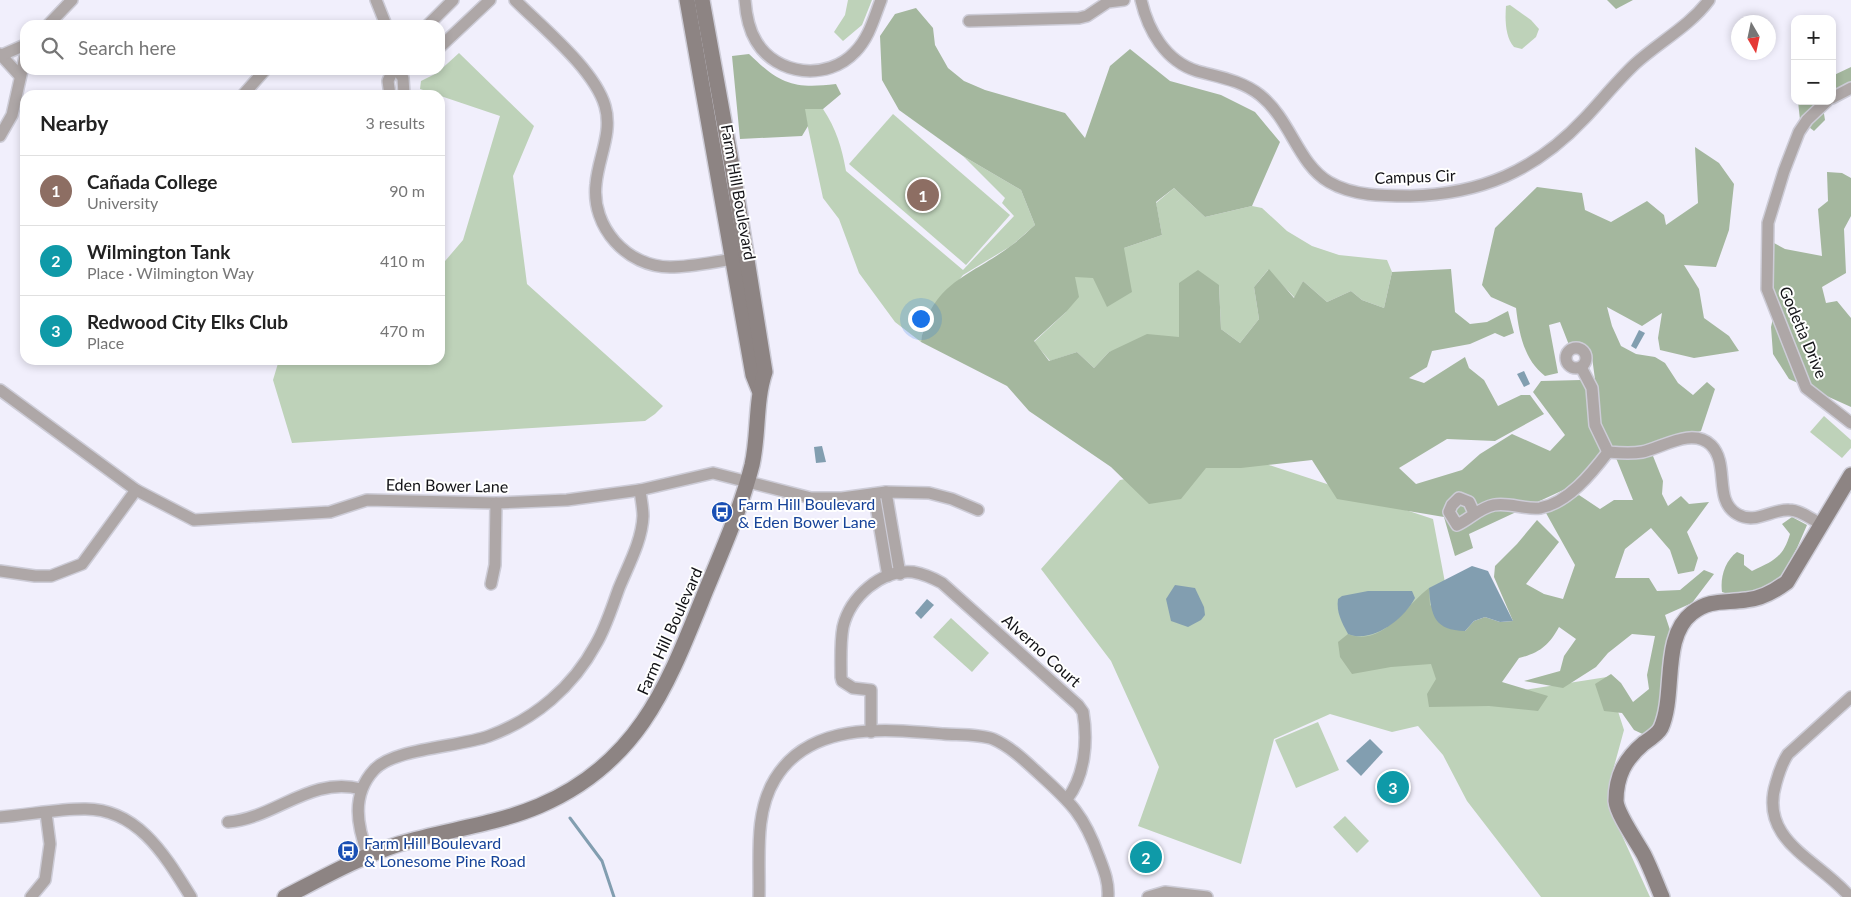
<!DOCTYPE html>
<meta charset="utf-8">
<style>
:root{--surface:#fff;--page:#f6f6f6;--text:#222;--muted:#767676;--line:#e0e0e0;--accent:#116264}
body{margin:0;font-family:Lato,sans-serif;background:var(--page);color:var(--text)}
.controls{position:absolute;right:15px;top:15px;display:grid;overflow:hidden;border-radius:10px;box-shadow:0 2px 8px #0003}
.controls button{width:45px;height:45px;display:grid;place-items:center;padding:0;border:0;border-bottom:1px solid var(--line);background:var(--surface);color:var(--text);font:25px sans-serif}
.compass{position:absolute;left:1731px;top:15px;width:45px;height:45px;border-radius:50%;background:var(--surface);box-shadow:0 2px 8px #0003;rotate:171deg}
.you{position:absolute;left:920px;top:318px;width:18px;height:18px;margin:-12px;border:4px solid #fff;border-radius:50%;background:#1a73e8;box-shadow:0 0 0 8px #1a73e833}
.badge{display:grid;place-items:center;width:32px;height:32px;border-radius:50%;background:var(--accent);color:#fff;font-size:16px;font-weight:700}
.pin{position:absolute;translate:-50% -50%;border:2px solid #fff;box-shadow:0 1px 5px #0006}
.list{margin:0;padding:0;list-style:none}
h2{display:flex;justify-content:space-between;align-items:center;height:65px;margin:0;padding:0 20px;font-size:21px}
h2 small{font-size:16px;font-weight:400;color:var(--muted)}
.list li{display:grid;grid-template-columns:32px 1fr auto;gap:15px;align-items:center;box-sizing:border-box;height:70px;padding:0 20px;border-top:1px solid var(--line)}
.list b{display:block;font-size:19px;white-space:nowrap}
.list p{margin:0;font-size:16px;white-space:nowrap;color:var(--muted)}
.list em{font-size:16px;font-style:normal;color:var(--muted)}
.icon{flex:none;width:28px;height:28px;fill:none;stroke:currentColor;stroke-width:2;stroke-linecap:round;stroke-linejoin:round}
.map{position:relative;flex:none;width:1851px;height:897px;overflow:hidden}
.search{position:absolute;background:var(--surface);box-shadow:0 2px 8px #0003;left:20px;top:20px;width:425px;height:55px;display:flex;align-items:center;gap:12px;box-sizing:border-box;padding:0 18px;border-radius:15px;color:var(--muted);font-size:19px}
.panel{position:absolute;background:var(--surface);box-shadow:0 2px 8px #0003;left:20px;top:90px;width:425px;height:275px;border-radius:15px}
.map>svg:first-child{display:block}
.green{fill:#bed2b9}
.forest{fill:#a4b79e}
.water{fill:#829eb0}
.lines{fill:none;stroke-linecap:round;stroke-linejoin:round}
.stream{stroke:#829eb0;stroke-width:3}
.street-casing{stroke:#cdccd7;stroke-width:14}
.secondary-casing{stroke:#cdccd7;stroke-width:18}
.street{stroke:#aea7a7;stroke-width:11}
.secondary{stroke:#8d8483;stroke-width:15}
.labels{text-anchor:middle;dominant-baseline:central;stroke-width:4;stroke-linejoin:round;paint-order:stroke}
.street-label{font-size:16px;fill:#121216;stroke:#fff}
.transit-label{font-size:16px;fill:#164399;stroke:#fff;text-anchor:start}
</style>
<div class="map">
<svg width="1851" height="897" viewBox="0 0 1851 897">
<rect width="100%" height="100%" fill="#f1effc"/>
<g class="green">
<path d="M848 0H872L862 25 843 41 834 32 845 15Z"/>
<path d="M1510 5 1531 20 1539 29 1536 37 1522 49 1514 47C1505 37 1505 19 1506 6Z"/>
<path d="M459 53 534 126 513 176 527 284 663 406 655 414 645 421 292 443 273 380 279 360H440V267L463 240 500 116 420 89 421 81 437 73Z"/>
<path d="M804 109H823C836 128 842 148 846 171L963 270 1014 216 1002 203 1005 198 963 156 1021 190 1035 225 1011 246 963 275 924 322 921 342 895 322 859 273 839 219 823 198Z"/>
<path d="M893 114 1010 215 966 265 849 164Z"/>
<path d="M1174 188 1205 217 1252 206 1262 208 1287 231 1312 246 1339 255 1387 260 1392 272 1384 308 1362 300 1351 291 1327 302 1303 281 1295 298 1268 270 1254 287 1259 319 1240 343 1221 329 1219 285 1179 283V337L1109 352 1094 368 1077 352 1050 361 1034 342 1066 312 1074 277H1093L1124 248 1162 235 1156 203Z"/>
<path d="M1824 416 1851 440V448L1842 458 1810 432Z"/>
<path d="M1242 456 1433 519 1467 699 1607 677 1624 730 1609 785V807L1650 897H1541L1467 801 1443 755 1418 726 1392 732 1330 714 1274 739 1241 864 1138 826 1159 767 1111 661 1041 569 1120 480Z"/>
<path d="M951 618 989 653 972 672 933 637Z"/>
<path d="M1318 722 1339 770 1296 788 1275 740Z"/>
<path d="M1345 816 1369 841 1357 853 1333 827Z"/>
</g>
<g class="forest">
<path d="M1607 0H1633L1616 9Z"/>
<path d="M916 8 933 28 935 45 948 68 964 81 985 90 1065 113 1085 138 1110 66 1130 49 1170 81 1221 95 1255 112 1280 142 1252 206 1205 217 1174 188 1156 202 1162 235 1124 248 1132 292 1107 307 1093 278 1075 277 1079 297 1066 312 1034 341 1049 361 1077 352 1094 368 1109 352 1147 334 1179 337V283L1198 270 1219 285 1221 329 1240 343 1259 319 1254 287 1269 269 1294 298 1303 281 1327 302 1351 291 1362 300 1384 308 1392 272 1451 269 1455 312 1470 324 1487 322 1508 311 1514 333 1504 337 1495 333 1470 344 1432 351 1427 367 1409 378 1424 383 1465 357 1469 368 1484 380 1498 406 1521 395H1530L1544 414 1495 441 1447 439 1399 468 1416 484 1462 470 1480 454 1512 434 1550 451 1565 435 1533 392 1541 381 1581 380 1591 400 1588 422 1602 450 1572 486 1469 534 1473 548 1455 556 1444 517 1337 499 1312 460 1241 468H1206L1181 499 1149 504 1111 467 1029 411 1007 386 921 342C930 282 970 277 1012 245 1020 239 1027 232 1035 225L1021 190 963 156 899 110 882 80 880 36 895 14Z"/>
<path d="M749 54C780 84 793 89 836 84L841 94 823 109H805L808 126 802 136 740 139 732 56Z"/>
<path d="M1851 67V83L1832 92V76Z"/>
<path d="M1798 101H1822L1825 120 1814 131 1800 120Z"/>
<path d="M1695 147 1719 163 1734 184 1729 230 1716 267 1684 265 1699 289 1704 318 1729 336 1739 351 1694 358 1660 350 1658 338 1662 313 1642 326 1607 307 1612 326 1621 346 1636 354 1655 357 1665 363 1678 383 1693 395 1707 382 1715 389 1701 431 1642 448H1611L1601 424 1592 357 1569 345 1560 322 1549 325 1558 373 1545 376C1524 360 1519 333 1516 308L1491 297 1482 285 1495 228 1537 187 1582 193 1585 210 1611 222 1647 201 1664 215 1666 225 1698 203Z"/>
<path d="M1827 172 1842 173 1851 178V216L1844 229 1846 273 1822 287 1826 303 1837 301 1851 318V407L1789 379 1773 354 1771 327 1777 301 1771 277 1774 243 1785 249 1822 256 1818 209 1828 201Z"/>
<path d="M1653 456 1663 481 1662 494 1668 506 1681 496 1689 504 1709 502 1687 532 1698 558 1694 571 1678 574 1670 550 1651 528 1625 549 1615 578H1649L1657 591 1680 590 1704 570 1714 574 1692 603 1665 615 1670 630 1661 684 1660 719 1649 737 1634 730 1622 713 1604 711 1595 684 1611 674 1621 683 1633 702 1649 689 1647 675 1655 636 1632 634 1608 653 1596 667 1563 688 1524 681 1560 671 1564 656 1576 639 1559 627C1549 645 1540 653 1519 658L1502 682 1548 696 1538 711 1489 706 1429 707 1427 694 1436 679 1431 664 1391 667 1352 674 1340 657 1338 642 1348 634C1382 648 1406 605 1429 588L1430 605 1465 631 1474 621 1485 617 1500 622 1513 621 1494 577 1495 566 1517 544 1537 520 1559 542 1526 584 1544 594 1563 599 1575 565 1546 513 1579 495 1600 509 1614 500H1633L1616 458Z"/>
<path d="M1792 517 1807 525 1797 548 1778 583 1767 591 1734 596 1722 592C1720 577 1725 561 1737 552L1744 555V565L1752 571C1773 561 1783 558 1790 534L1782 524Z"/>
</g>
<g class="water">
<path d="M1639 330 1645 333 1636 349 1631 346Z"/>
<path d="M1524 371 1530 384 1524 387 1517 374Z"/>
<path d="M822 446 826 462 816 463 814 447Z"/>
<path d="M1472 566 1488 571 1513 621 1500 622 1485 617 1474 621 1465 631C1435 630 1431 617 1429 588Z"/>
<path d="M1175 585 1195 588 1204 607 1205 615 1201 620 1188 627 1171 621 1166 599Z"/>
<path d="M1368 591H1412L1415 598C1404 619 1372 644 1348 634 1342 623 1336 612 1338 599L1342 596Z"/>
<path d="M927 599 934 605 921 619 915 613Z"/>
<path d="M1370 739 1383 752 1361 776 1346 761Z"/>
</g>
<g class="lines">
<path class="stream" d="M570 818 602 861 614 897"/>
<g class="street-casing">
<g id="street">
<path d="M376 0 386 25"/>
<path d="M515 0C543 28 594 69 605 106 613 133 598 158 596 184 591 227 627 267 670 267 691 267 713 262 734 259"/>
<path d="M745 0C746 14 748 28 756 41 776 76 828 81 855 52 869 38 874 18 881 0"/>
<path d="M1141 0C1148 30 1165 61 1197 71 1218 77 1241 80 1260 95 1291 120 1298 164 1329 182 1353 196 1383 196 1410 196 1481 194 1535 171 1584 119 1601 101 1617 81 1635 64 1659 42 1690 26 1709 0"/>
<path d="M969 21 1079 18 1087 16 1108 2 1124 0"/>
<path d="M48 25 72 0"/>
<path d="M428 25 453 0"/>
<path d="M440 47 490 0"/>
<path d="M0 54 20 76"/>
<path d="M2 55 25 45"/>
<path d="M397 70 403 78 404 95"/>
<path d="M243 95 265 70"/>
<path d="M390 95 388 81 393 70"/>
<path d="M1832 98 1851 88"/>
<path d="M1827 101 1807 120 1799 132 1784 171 1768 223 1767 289 1806 388 1851 423"/>
<path d="M0 136 12 115 25 57"/>
<circle cx="1576" cy="358" r="10"/>
<path d="M1581 367 1592 388 1595 425 1608 452C1619 453 1631 454 1642 452 1662 448 1692 427 1711 445 1730 464 1713 500 1737 514 1755 525 1771 509 1789 510 1800 510 1811 519 1821 524"/>
<path d="M0 390 136 490 194 520 330 512 367 500 496 503 567 500 640 490 713 473 811 498H842L886 492 929 493 952 499 978 510"/>
<path d="M886 492 900 574"/>
<path d="M874 494 888 576"/>
<path d="M1474 513 1469 502 1459 498 1452 505 1449 512 1457 525C1470 519 1479 508 1494 505 1509 502 1525 510 1540 508 1568 503 1592 473 1608 452"/>
<path d="M0 571 35 576H51L82 564 136 490"/>
<path d="M491 584 495 565 496 503"/>
<path d="M871 732V690L853 688 842 681 841 677C841 661 840 643 843 627 850 597 881 569 913 572 924 574 933 578 942 583L1078 705 1083 712C1088 741 1085 776 1067 799"/>
<path d="M0 817C28 815 56 809 84 809 138 808 166 857 191 897"/>
<path d="M228 822C276 818 310 776 361 789"/>
<path d="M368 855C357 826 351 795 374 770 394 748 460 747 489 736 535 719 573 687 596 644 606 627 612 607 619 588 628 566 642 541 643 516 643 508 641 499 640 490"/>
<path d="M31 897 45 880 50 844 46 813"/>
<path d="M759 897C760 858 754 813 775 779 810 721 885 729 944 734 959 735 979 734 993 739 1009 746 1022 758 1035 770 1069 801 1083 812 1099 857 1104 870 1109 882 1108 897"/>
<path d="M1148 897 1165 892 1207 897"/>
<path d="M1850 897C1819 860 1758 841 1776 783 1779 772 1782 763 1788 754L1851 697"/>
</g>
</g>
<g class="secondary-casing">
<g id="secondary">
<path d="M687 0 753 375 759 390"/>
<path d="M285 897C322 878 359 857 399 844 445 830 494 825 539 806 640 763 668 684 706 590 723 549 741 508 752 465 759 434 755 402 765 372L732 166 702 0"/>
<path d="M1662 897C1656 883 1651 869 1644 855 1637 842 1617 814 1616 801 1616 776 1625 759 1644 743 1650 739 1658 734 1661 728 1676 695 1661 637 1692 613 1710 599 1724 603 1746 600 1761 599 1775 591 1787 582L1851 475"/>
</g>
</g>
<use href="#street" class="street"/>
<use href="#secondary" class="secondary"/>
</g>
<defs>
<g id="bus-disc" transform="scale(1.125)"><circle r="9.5" fill="#1a4fb4" stroke="#fff"/><path d="M-5-6H5V4H4V6H2V4H-2V6H-4V4H-5ZM-3.5-4V0h7V-4ZM-3.5 1.2v1.5H-2V1.2ZM2 1.2v1.5H3.5V1.2Z" fill="#fff"/></g>
</defs>
<g fill-rule="evenodd">
<use href="#bus-disc" x="722" y="512"/>
<use href="#bus-disc" x="348" y="851"/>
</g>
<g class="labels">
<g class="street-label">
<text transform="translate(1415 176) rotate(-2)">Campus Cir</text>
<text transform="translate(739 192) rotate(80)">Farm Hill Boulevard</text>
<text transform="translate(1804 332) rotate(67)">Godetia Drive</text>
<text transform="translate(447 485) rotate(1)">Eden Bower Lane</text>
<text transform="translate(669 631) rotate(-66)">Farm Hill Boulevard</text>
<text transform="translate(1042 650) rotate(42)">Alverno Court</text>
</g>
<g class="transit-label">
<text x="738" y="503">Farm Hill Boulevard<tspan x="738" dy="18">&amp; Eden Bower Lane</tspan></text>
<text x="364" y="842">Farm Hill Boulevard<tspan x="364" dy="18">&amp; Lonesome Pine Road</tspan></text>
</g>
</g>
</svg>
<div class="controls">
<button>+</button>
<button>−</button>
</div>
<svg class="compass" viewBox="-18 -18 36 36"><path d="M0-13l5 13h-10z" fill="#e53935"/><path d="M0 13l5-13h-10z" fill="#767676"/></svg>
<div class="you"></div>
<div class="pin badge" style="left:923px;top:195px;background:#8d6e63">1</div>
<div class="pin badge" style="left:1146px;top:857px;background:#0f9aa8">2</div>
<div class="pin badge" style="left:1393px;top:787px;background:#0f9aa8">3</div>
<div class="search"><svg class="icon" aria-label="search" viewBox="0 0 24 24"><circle cx="10" cy="10" r="6"/><path d="M15 15l6 6"/></svg>Search here</div>
<section class="panel">
<h2>Nearby<small>3 results</small></h2>
<ul class="list">
<li><span class="badge" style="background:#8d6e63">1</span><div><b>Cañada College</b><p>University</p></div><em>90 m</em></li>
<li><span class="badge" style="background:#0f9aa8">2</span><div><b>Wilmington Tank</b><p>Place · Wilmington Way</p></div><em>410 m</em></li>
<li><span class="badge" style="background:#0f9aa8">3</span><div><b>Redwood City Elks Club</b><p>Place</p></div><em>470 m</em></li>
</ul>
</section>
</div>
